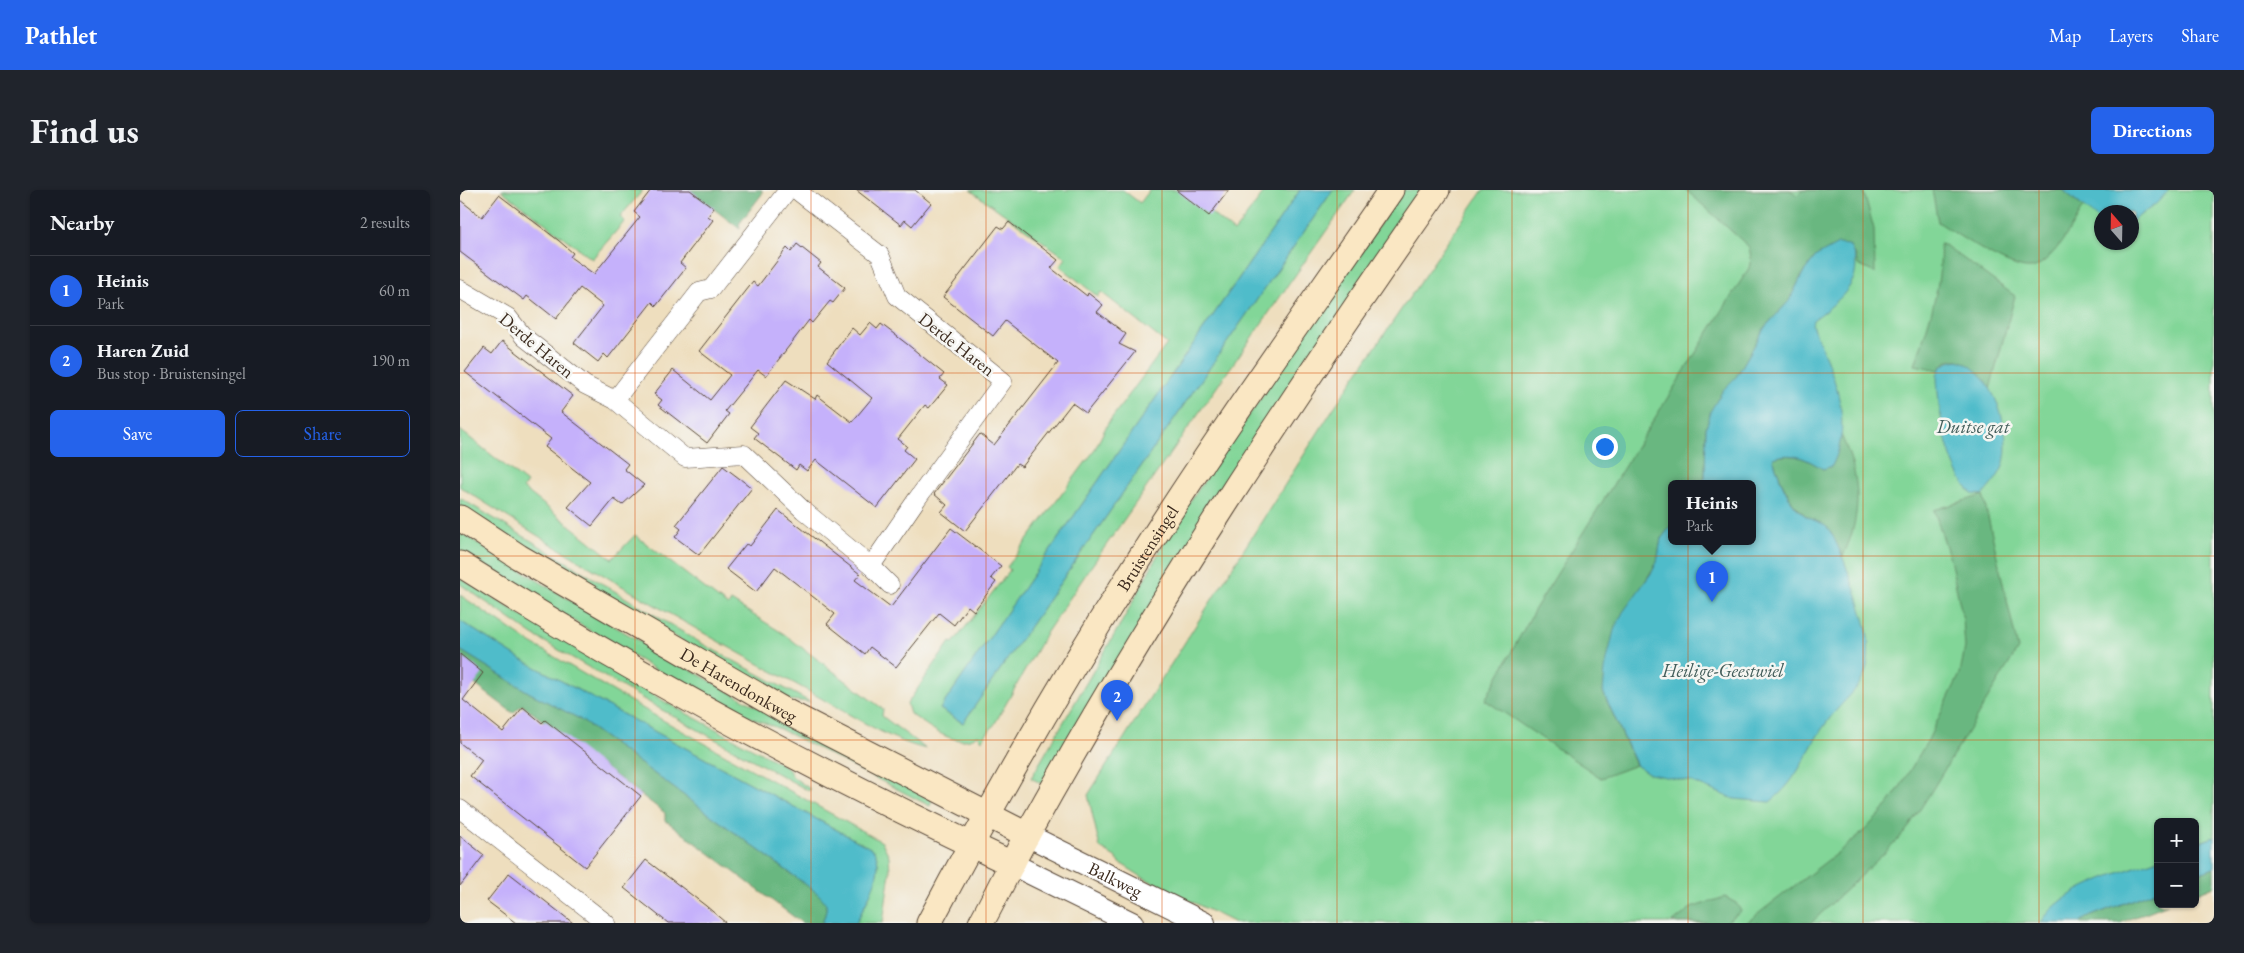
<!DOCTYPE html>
<meta charset="utf-8">
<style>
:root{--surface:#171b24;--page:#20242c;--text:#f1f3f6;--muted:#9ea1a6;--line:#363941;--accent:#2563eb}
body{margin:0;font-family:"EB Garamond",serif;background:var(--page);color:var(--text)}
.controls{position:absolute;right:15px;bottom:15px;display:grid;overflow:hidden;border-radius:8px;box-shadow:0 1px 4px #0004}
.controls button{width:45px;height:45px;display:grid;place-items:center;padding:0;border:0;border-bottom:1px solid var(--line);background:var(--surface);color:var(--text);font:25px sans-serif}
.compass{position:absolute;left:1634px;top:15px;width:45px;height:45px;border-radius:50%;background:var(--surface);box-shadow:0 1px 4px #0004;rotate:340deg}
.you{position:absolute;left:1144px;top:256px;width:18px;height:18px;margin:-12px;border:4px solid #fff;border-radius:50%;background:#1a73e8;box-shadow:0 0 0 8px #1a73e833}
.badge{display:grid;place-items:center;width:32px;height:32px;border-radius:50%;background:var(--accent);color:#fff;font-size:16px;font-weight:700}
.pin{position:absolute;translate:-50% -41px;filter:drop-shadow(0 1px 2px #0008)}
.pin::after{content:'';position:absolute;top:26px;width:18px;height:15px;background:inherit;clip-path:polygon(0 0,100% 0,50% 100%)}
.popup{position:absolute;left:1208px;top:290px;width:88px;height:65px;box-sizing:border-box;display:grid;place-content:center;border-radius:8px;background:var(--surface);filter:drop-shadow(0 1px 4px #0005);font-size:16px;white-space:nowrap;color:var(--muted)}
.popup b{font-size:19px;color:var(--text)}
.popup::after{content:'';position:absolute;left:50%;top:100%;margin-left:-10px;border:10px solid transparent;border-top-color:var(--surface)}
.list{margin:0;padding:0;list-style:none}
h2{display:flex;justify-content:space-between;align-items:center;height:65px;margin:0;padding:0 20px;font-size:21px}
h2 small{font-size:16px;font-weight:400;color:var(--muted)}
.list li{display:grid;grid-template-columns:32px 1fr auto;gap:15px;align-items:center;box-sizing:border-box;height:70px;padding:0 20px;border-top:1px solid var(--line)}
.list b{display:block;font-size:19px;white-space:nowrap}
.list p{margin:0;font-size:16px;white-space:nowrap;color:var(--muted)}
.list em{font-size:16px;font-style:normal;color:var(--muted)}
.actions{display:flex;gap:10px;padding:15px 20px}
.actions a{flex:1;padding:11px 0;border:1px solid var(--accent);border-radius:8px;text-align:center;font-size:18px;color:var(--accent)}
.actions .main{background:var(--accent);color:#fff}
.map{position:relative;flex:none;width:1754px;height:733px;overflow:hidden;border-radius:8px}
header{display:flex;align-items:center;gap:30px;box-sizing:border-box;height:70px;padding:0 25px;background:var(--accent);color:#fff}
header strong{font-size:24px}
nav{display:flex;gap:28px;margin-inline-start:auto;font-size:18px}
.intro{display:flex;align-items:center;justify-content:space-between;box-sizing:border-box;height:120px;padding:0 30px}
h1{margin:0;font-size:35px}
.button{padding:12px 22px;border-radius:8px;background:var(--accent);color:#fff;font-size:18px;font-weight:700}
main{display:flex;gap:30px;padding:0 30px}
aside{flex:1;background:var(--surface);border-radius:8px;box-shadow:0 1px 4px #0004}
.map>svg:first-child{display:block}
.green{fill:#82d698;stroke:#5e805b;fill-rule:evenodd}
.forest{fill:#69b780;stroke:#52704f}
.water{fill:#50bcca;stroke:#467374}
.building{fill:#c5b1fb}
.lines{fill:none;stroke-linecap:round;stroke-linejoin:round}
.minor-casing{stroke:#564536;stroke-width:19}
.tertiary-casing{stroke:#564536;stroke-width:24}
.secondary-casing{stroke:#564536;stroke-width:27}
.minor{stroke:#fff;stroke-width:18}
.tertiary{stroke:#fff;stroke-width:22}
.secondary{stroke:#fae7c3;stroke-width:25}
.grid{fill:none;stroke:#d7540e;stroke-width:1;stroke-opacity:0.55}
.labels{text-anchor:middle;dominant-baseline:central;stroke-width:5;stroke-linejoin:round;paint-order:stroke}
.street-label{font-size:18px;fill:#3b2a1e;stroke:#f6f6f2}
.water-label{font-size:19px;font-style:italic;fill:#425d5a;stroke:#f6f6f2}
</style>
<header>
<strong>Pathlet</strong>
<nav><a>Map</a><a>Layers</a><a>Share</a></nav>
</header>
<div class="intro"><h1>Find us</h1><a class="button">Directions</a></div>
<main>
<aside>
<h2>Nearby<small>2 results</small></h2>
<ul class="list">
<li><span class="badge">1</span><div><b>Heinis</b><p>Park</p></div><em>60 m</em></li>
<li><span class="badge">2</span><div><b>Haren Zuid</b><p>Bus stop · Bruistensingel</p></div><em>190 m</em></li>
</ul>
<div class="actions"><a class="main">Save</a><a>Share</a></div>
</aside>
<div class="map">
<svg width="1754" height="733" viewBox="0 0 1754 733">
<rect width="100%" height="100%" fill="#f6f6f2"/>
<filter id="ink" filterUnits="userSpaceOnUse"><feTurbulence type="fractalNoise" baseFrequency=".02" numOctaves="2"/><feDisplacementMap in="SourceGraphic" scale="10" xChannelSelector="R" yChannelSelector="G"/><feConvolveMatrix kernelMatrix="1 2 1 2 8 2 1 2 1" color-interpolation-filters="sRGB"/></filter>
<filter id="wash" filterUnits="userSpaceOnUse"><feTurbulence type="fractalNoise" baseFrequency=".0096" numOctaves="4" result="noise"/><feDisplacementMap in="SourceGraphic" scale="20" xChannelSelector="R" yChannelSelector="G"/><feGaussianBlur stdDeviation="1.12" result="paint"/><feColorMatrix in="noise" values="0 0 0 0 0 0 0 0 0 0 0 0 0 0 0 0 0 1.4 0 .05"/><feComposite in="paint" operator="in"/></filter>
<g filter="url(#wash)">
<rect width="100%" height="100%" fill="#eedebe"/>
<g class="green">
<path d="M41 0H183L160 27 165 31 132 69Z"/>
<path d="M510 0H663L680 13 690 0H723L774 42 806 0H840L480 519 503 533 873 0H895L628 381 585 445 534 535 522 550 518 545C496 561 468 535 450 524L447 514 490 452 493 453 550 380 547 377 634 261 648 233 707 154 641 102 638 107 600 76 606 68Z"/>
<path d="M943 0H964L584 595 571 588 664 428 712 338Z"/>
<path d="M1023 0H1754V647L1735 654V632H1698V669L1653 686 1585 727 1581 733H775L682 687 660 673 655 667 640 658 628 605 873 219ZM1642 22H1672V52H1642ZM1212 293H1292V351H1212Z"/>
<path d="M0 240 67 293 63 298 152 369 175 345 268 416 271 411 324 444 423 519 422 526 466 559C429 551 376 516 341 497 225 434 111 368 0 297Z"/>
<path d="M0 308 241 453 350 512 327 510 237 460 0 317Z"/>
<path d="M0 342C153 440 311 526 472 610L470 616 320 539 284 525 216 492 0 363Z"/>
<path d="M0 388 207 513 327 577 333 587 350 599 349 601 202 520 73 445 0 394Z"/>
<path d="M0 405 69 452 199 528 422 652 429 666 430 682 423 733H396C405 714 429 676 412 659L57 467 0 431Z"/>
</g>
<g class="forest">
<path d="M229 0H302V4L279 34 280 39Z"/>
<path d="M1226 0H1330L1337 5 1343 0H1403L1414 39 1415 83 1398 75 1395 64 1356 66 1343 83 1329 111 1305 137 1276 187 1263 200 1246 238 1245 287 1242 293H1212V334L1201 349 1197 372 1180 400 1143 502 1176 575 1141 588 1025 510 1075 419 1289 78 1291 68 1289 57Z"/>
<path d="M1472 0H1603L1623 17C1611 37 1597 66 1575 77 1557 86 1495 43 1478 32Z"/>
<path d="M1480 54 1486 56 1555 106 1530 199C1521 184 1494 154 1479 180L1455 175C1467 137 1483 95 1480 54Z"/>
<path d="M1381 245C1401 287 1403 324 1383 366L1366 337 1346 326 1333 313 1321 291 1313 268C1333 262 1346 268 1363 279L1372 276Z"/>
<path d="M1523 305 1558 459 1466 610 1446 641 1436 652 1351 733H1286L1385 657 1406 639 1424 620 1440 597 1468 550 1500 484 1505 457 1503 429 1490 369 1474 320Z"/>
<path d="M0 460 70 503 118 528 356 702C369 714 368 717 362 733H342L205 630V623L62 515 53 523 0 483Z"/>
<path d="M1754 678V696L1735 704V685Z"/>
<path d="M1698 700V714H1708L1660 733H1619L1626 728Z"/>
<path d="M1265 707 1276 713 1281 721 1265 733H1212L1231 718Z"/>
</g>
<g class="water">
<path d="M840 0H873L503 533 480 519Z"/>
<path d="M1603 0H1709L1696 14 1672 31V22H1642L1641 30 1638 29Z"/>
<path d="M1378 54 1389 55C1410 88 1378 112 1353 130L1352 135C1371 179 1396 229 1372 276L1363 279C1347 269 1332 261 1313 268 1320 289 1327 313 1346 326 1352 330 1361 332 1367 337 1378 348 1407 430 1408 447 1409 459 1409 477 1403 488 1394 504 1377 517 1367 532 1345 561 1341 588 1310 612L1274 609 1232 592 1190 584 1177 576 1143 502 1145 478 1154 440 1163 422 1192 382 1197 372 1201 349 1212 334V351H1292V293H1242L1245 287 1246 238 1251 220 1263 200 1276 187 1305 137 1329 111 1343 83 1356 66Z"/>
<path d="M1498 170C1533 180 1554 243 1543 276 1539 287 1530 296 1523 305L1512 304C1487 277 1478 222 1477 185 1481 174 1487 172 1498 170Z"/>
<path d="M0 431 57 467 412 659C429 676 405 714 396 733H362C368 717 369 714 356 702L118 528 70 503 0 460Z"/>
<path d="M1754 647V678L1735 685V654Z"/>
<path d="M1698 669V700L1626 728 1619 733H1581C1602 697 1661 683 1698 669Z"/>
</g>
<g id="blocks">
<g class="building">
<path d="M191 0H230L254 18 248 26 253 30 220 73 226 78 196 116 192 112 148 168 144 164 138 172 114 153 143 116 120 98 96 129 67 106 64 110 0 62V10L22 27 39 5 98 50 113 63 110 67 134 84 180 27 174 22Z"/>
<path d="M396 0H455L471 13 452 36 445 30 441 35Z"/>
<path d="M716 0H769L749 26Z"/>
<path d="M549 32 598 70 591 78 627 106 628 103 643 115 637 122 666 144 659 154 675 162 626 223 612 213 562 277 557 274 505 341 481 322 487 315 474 304 520 244 534 255 598 173 545 131 533 146 483 107 538 36 543 39Z"/>
<path d="M337 54 361 73 358 77 385 98 373 113 370 111 352 133 349 130 306 186 298 180 265 221 269 224 247 253 198 215 202 210 194 204 213 180 250 210 270 185 239 161 293 92 298 96 327 58 331 62Z"/>
<path d="M410 133 417 139 421 134 447 154 484 184 480 189 488 195 469 218 465 215 438 249 447 256 444 260 455 269 417 318 356 270 347 281 339 275 336 280 294 248 298 243 290 237 326 190 355 209 357 205 392 232 412 208 367 171 392 138 400 145Z"/>
<path d="M42 151 113 206 101 222 168 274 164 279 184 295 162 315 154 309 132 336 108 317 130 292 85 257 91 249 5 182 24 158 32 164Z"/>
<path d="M263 276 292 298 239 365 215 347 221 339 216 335Z"/>
<path d="M318 320 400 384 395 390 431 417 491 338 541 376 531 388 536 392 514 421 508 416 494 435 479 423 436 477 410 457 405 464 367 434 375 424 315 377 296 402 266 379 286 354 290 356Z"/>
<path d="M0 464 23 483 3 510 43 542 63 517 82 533 85 530 181 606 125 677 10 586 22 570 0 553Z"/>
<path d="M0 646 24 665 0 696Z"/>
<path d="M186 670 246 716 266 733H208L164 698Z"/>
<path d="M49 683 85 711 113 733H56L27 711Z"/>
</g>
</g>
</g>
<g filter="url(#ink)">
<use href="#blocks" fill-opacity="0" stroke="#564536" stroke-width="1"/>
<g class="lines">
<g class="minor-casing">
<g id="minor">
<path d="M0 99 48 127 64 147 125 195 155 210 225 268 284 264 343 320 411 376 457 309 543 191 437 106 420 65 336 0"/>
<path d="M155 210 239 102 251 99 328 0"/>
<path d="M411 376 430 395"/>
<path d="M0 619 146 733"/>
</g>
</g>
<g class="tertiary-casing">
<g id="tertiary">
<path id="s1" d="M567 645 744 733"/>
<path d="M552 674 672 733"/>
</g>
</g>
<g class="secondary-casing">
<g id="secondary">
<path id="s2" d="M0 328 59 367 325 521 567 645"/>
<path d="M0 374C177 486 363 585 552 674"/>
<path id="s3" d="M469 733C531 616 596 501 667 389 750 256 842 129 931 0"/>
<path d="M521 733C537 704 551 674 567 645 690 422 831 208 977 0"/>
</g>
</g>
<use href="#minor" class="minor"/>
<use href="#tertiary" class="tertiary"/>
<use href="#secondary" class="secondary"/>
</g>
</g>
<path class="grid" d="M175 0V733M351 0V733M526 0V733M702 0V733M877 0V733M1052 0V733M1228 0V733M1403 0V733M1579 0V733M0 183H1754M0 366H1754M0 550H1754"/>
<g class="labels">
<g class="street-label">
<text transform="translate(497 154) rotate(38)">Derde Haren</text>
<text transform="translate(77 155) rotate(40)">Derde Haren</text>
<text stroke="none"><textPath href="#s3" startOffset="434">Bruistensingel</textPath></text>
<text stroke="none"><textPath href="#s2" startOffset="325">De Harendonkweg</textPath></text>
<text stroke="none"><textPath href="#s1" startOffset="99">Balkweg</textPath></text>
</g>
<g class="water-label">
<text x="1513" y="236">Duitse gat</text>
<text x="1263" y="480">Heilige-Geestwiel</text>
</g>
</g>
</svg>
<div class="controls">
<button>+</button>
<button>−</button>
</div>
<svg class="compass" viewBox="-18 -18 36 36"><path d="M0-13l5 13h-10z" fill="#e53935"/><path d="M0 13l5-13h-10z" fill="#9ea1a6"/></svg>
<div class="you"></div>
<div class="pin badge" style="left:1252px;top:412px">1</div>
<div class="popup"><b>Heinis</b>Park</div>
<div class="pin badge" style="left:657px;top:531px">2</div>
</div>
</main>
